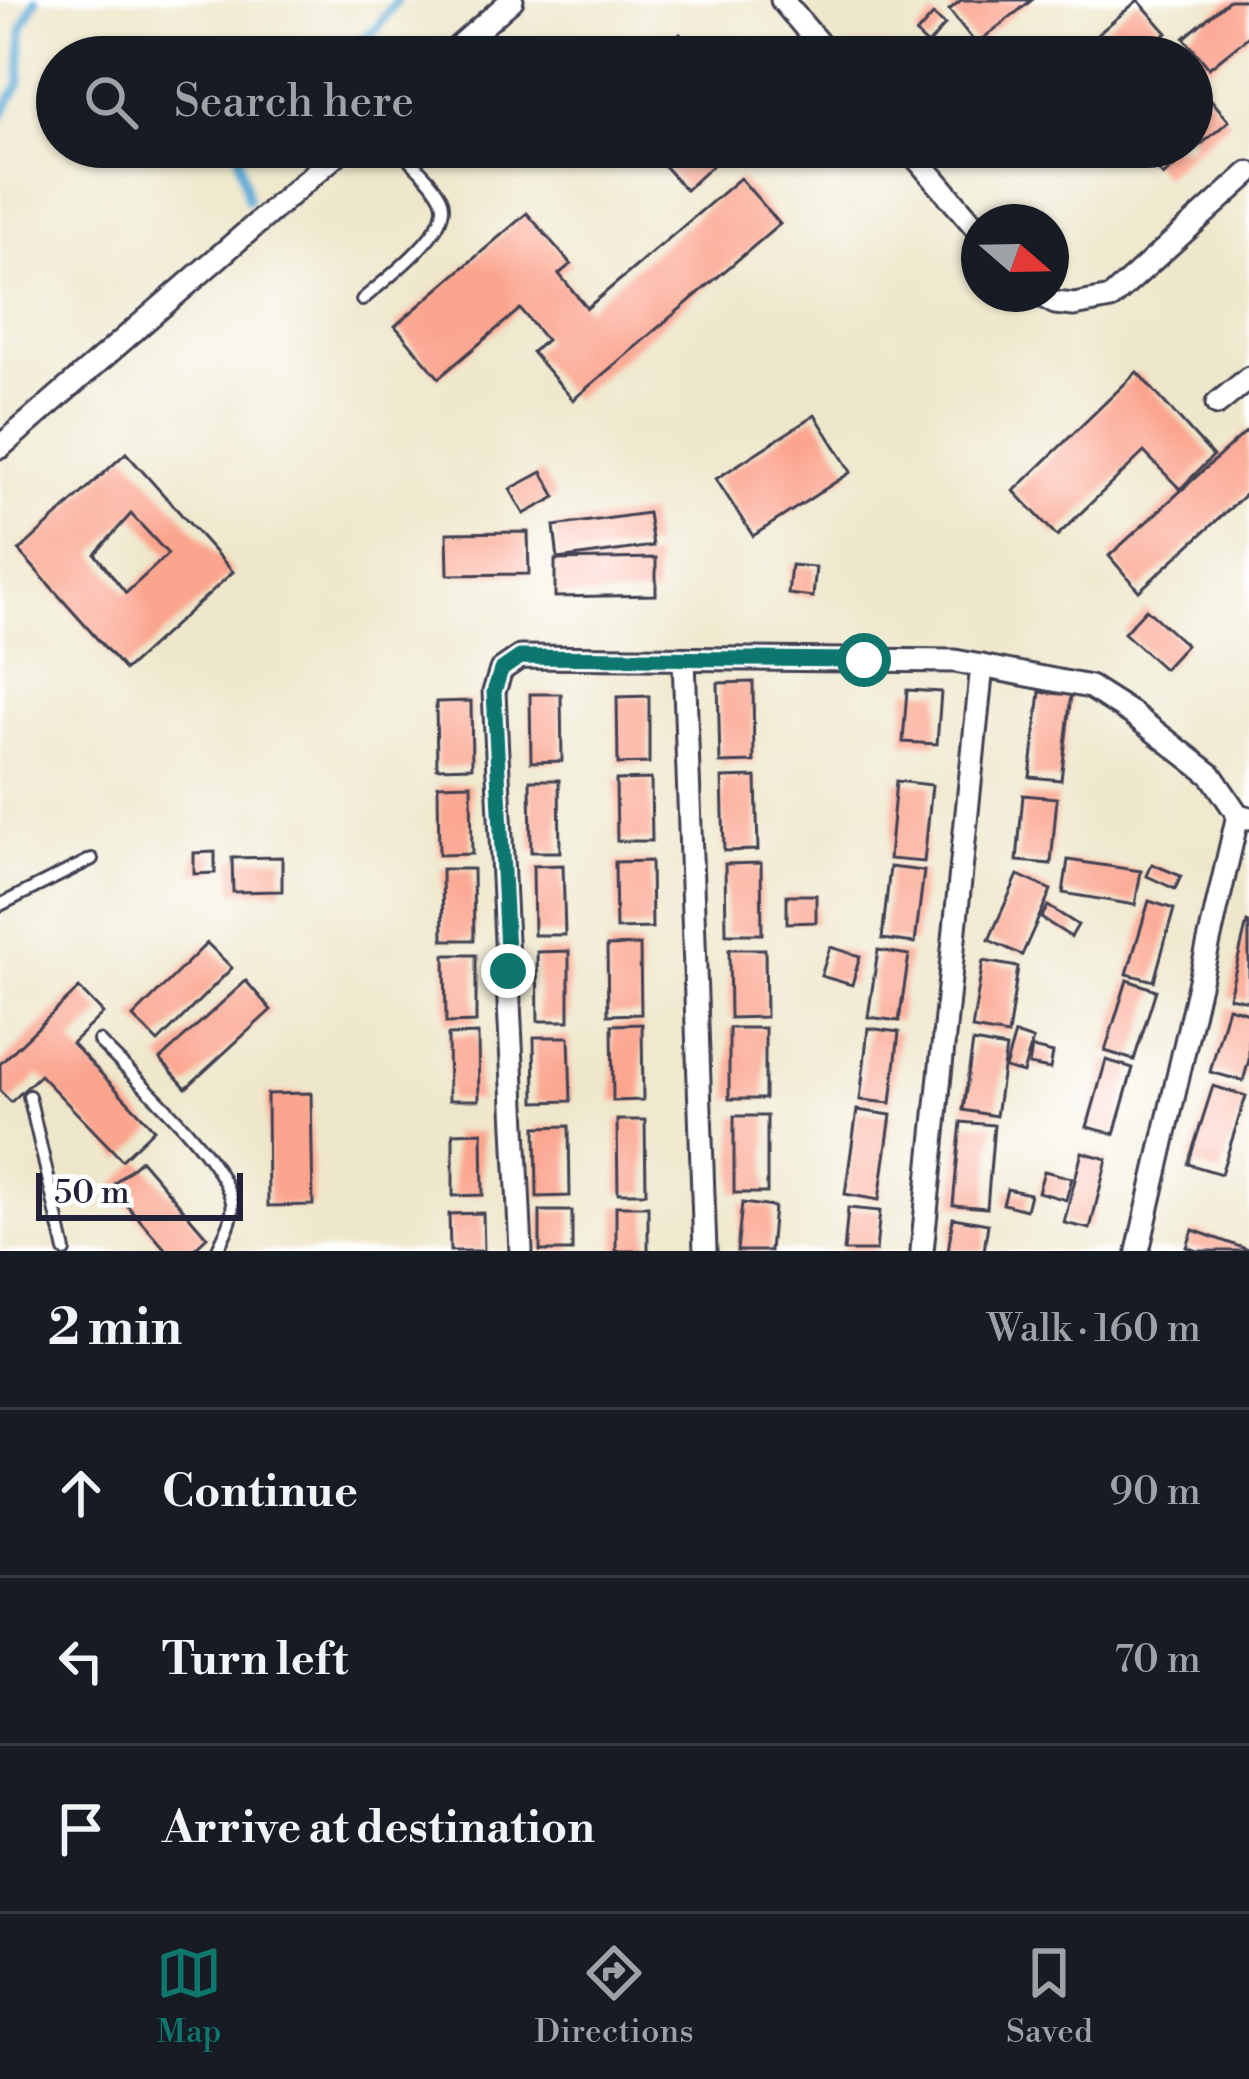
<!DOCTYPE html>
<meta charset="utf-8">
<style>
:root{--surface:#171b24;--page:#242831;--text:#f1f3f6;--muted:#9ea1a6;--line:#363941;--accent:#0f766e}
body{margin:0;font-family:"Libre Bodoni",serif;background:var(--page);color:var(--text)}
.compass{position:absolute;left:961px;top:204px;width:108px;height:108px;border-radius:50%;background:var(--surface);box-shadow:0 3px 9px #0004;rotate:110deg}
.scale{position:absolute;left:36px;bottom:30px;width:207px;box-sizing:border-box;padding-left:12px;border:6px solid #22223b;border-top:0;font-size:33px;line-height:42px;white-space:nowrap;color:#22223b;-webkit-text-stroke:9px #fff;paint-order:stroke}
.stop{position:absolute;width:36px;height:36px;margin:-27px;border:9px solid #0f766e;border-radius:50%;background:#fff}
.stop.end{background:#0f766e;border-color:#fff;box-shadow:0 3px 12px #0008}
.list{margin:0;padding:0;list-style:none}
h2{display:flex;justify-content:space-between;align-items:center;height:156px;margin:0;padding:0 48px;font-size:51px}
h2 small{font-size:39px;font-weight:400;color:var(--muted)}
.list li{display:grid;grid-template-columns:78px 1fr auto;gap:36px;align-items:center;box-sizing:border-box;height:168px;padding:0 48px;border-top:3px solid var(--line)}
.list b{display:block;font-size:45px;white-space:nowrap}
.list em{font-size:39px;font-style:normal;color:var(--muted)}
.icon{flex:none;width:66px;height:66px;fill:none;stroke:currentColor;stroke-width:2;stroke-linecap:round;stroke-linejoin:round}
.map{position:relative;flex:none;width:1249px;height:1251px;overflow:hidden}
.search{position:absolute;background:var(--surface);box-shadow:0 3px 9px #0004;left:36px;right:36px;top:36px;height:132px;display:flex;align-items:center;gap:30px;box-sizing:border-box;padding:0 42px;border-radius:66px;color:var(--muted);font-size:45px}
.sheet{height:660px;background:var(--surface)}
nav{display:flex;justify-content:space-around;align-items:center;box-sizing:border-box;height:168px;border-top:3px solid var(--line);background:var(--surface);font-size:33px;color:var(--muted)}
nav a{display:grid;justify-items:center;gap:6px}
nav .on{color:var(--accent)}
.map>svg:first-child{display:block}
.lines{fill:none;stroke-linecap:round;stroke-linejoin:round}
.stream{stroke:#5dabd6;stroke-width:9}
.building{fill:#fba48e;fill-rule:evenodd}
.service-casing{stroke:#414051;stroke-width:16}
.minor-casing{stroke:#414051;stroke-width:27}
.service{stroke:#fff;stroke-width:10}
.minor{stroke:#fff;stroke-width:21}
.route{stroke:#0f766e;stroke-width:15}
</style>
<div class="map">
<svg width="1249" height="1251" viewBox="0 0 1249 1251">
<rect width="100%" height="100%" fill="#fff"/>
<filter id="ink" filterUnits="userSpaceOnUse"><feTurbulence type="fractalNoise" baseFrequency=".00833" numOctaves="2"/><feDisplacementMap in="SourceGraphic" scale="24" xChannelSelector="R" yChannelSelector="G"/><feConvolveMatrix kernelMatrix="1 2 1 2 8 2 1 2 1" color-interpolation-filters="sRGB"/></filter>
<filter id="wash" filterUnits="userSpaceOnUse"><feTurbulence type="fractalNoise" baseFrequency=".004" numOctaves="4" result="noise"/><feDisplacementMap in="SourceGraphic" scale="48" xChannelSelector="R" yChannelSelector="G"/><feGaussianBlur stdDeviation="2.7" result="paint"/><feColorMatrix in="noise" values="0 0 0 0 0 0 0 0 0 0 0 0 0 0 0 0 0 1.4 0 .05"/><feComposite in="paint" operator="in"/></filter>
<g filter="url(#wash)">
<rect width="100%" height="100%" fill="#eee7cb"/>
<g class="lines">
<g class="stream">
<path d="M336 57 376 29 397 0"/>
<path d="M0 118 20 83 22 27 36 0"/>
<path d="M247 147 239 157 248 200"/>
</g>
</g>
<g id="blocks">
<g class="building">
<path d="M961 0H1032L976 44 949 10Z"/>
<path d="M1138 0 1167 33 1138 57H1071Z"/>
<path d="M1229 0H1249V36L1209 68 1184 38Z"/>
<path d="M933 15 945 25 928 45 916 34Z"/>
<path d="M680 34 701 57H655Z"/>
<path d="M1198 84 1229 121 1163 176 1139 147H1192V89Z"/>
<path d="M667 147H732L686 190 656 157Z"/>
<path d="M740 178 780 224 573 400 532 352 546 340 520 309 439 378 395 326 527 213 571 264 559 274 587 308Z"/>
<path d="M1137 372 1213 456 1180 489 1144 452 1057 536 1014 491Z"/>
<path d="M815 415 851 472 753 536 716 479Z"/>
<path d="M1249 429V491L1139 591 1109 556Z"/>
<path d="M126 453 233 572 125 670 19 551ZM131 514 168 554 126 593 95 554Z"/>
<path d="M542 472 556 497 524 514 510 489Z"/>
<path d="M648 513 653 546 558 559 554 526Z"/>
<path d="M528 532 529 574 448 575 447 533Z"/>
<path d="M656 558V595L555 597V560Z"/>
<path d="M791 565 816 567 813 597 788 594Z"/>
<path d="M1146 609 1186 645 1164 669 1124 633Z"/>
<path d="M753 682 754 762 720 763 718 683Z"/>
<path d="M907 690 941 692 937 744 903 742Z"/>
<path d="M1040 692 1071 695 1061 780 1030 777Z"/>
<path d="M530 694H561L562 761 531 762Z"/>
<path d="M649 696V763L618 764 617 697Z"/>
<path d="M471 701 472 767 437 768 436 702Z"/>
<path d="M756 777 758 850 724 851 722 778Z"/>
<path d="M651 779 652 841H617L616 780Z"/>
<path d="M530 780H559L560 852H531Z"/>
<path d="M896 781 932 785 924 862 889 859Z"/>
<path d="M471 784 472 854 439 855 438 785Z"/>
<path d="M1023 795 1057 798 1051 864 1017 861Z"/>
<path d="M215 852V873L194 874V853Z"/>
<path d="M282 857V891L233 892 232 858Z"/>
<path d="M1068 860 1141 871 1135 905 1063 893Z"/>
<path d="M651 861 652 928 616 929 615 862Z"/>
<path d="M761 863 762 934H726L725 864Z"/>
<path d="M1152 864 1181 876 1175 889 1147 876Z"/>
<path d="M563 865 565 935H534L533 866Z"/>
<path d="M890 867 924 871 915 943 882 939Z"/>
<path d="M442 869H473L474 940H443Z"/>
<path d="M1018 875 1051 890 1022 955 989 940Z"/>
<path d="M787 895H816V922L787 923Z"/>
<path d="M1149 901 1174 909 1154 981 1127 974Z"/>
<path d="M1048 906 1078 925 1071 937 1041 918Z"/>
<path d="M1247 922 1249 923V1001L1229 997Z"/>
<path d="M207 943 232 968 158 1042 133 1017Z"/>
<path d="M640 945 641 1014 608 1015 607 946Z"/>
<path d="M830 947 860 956 852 985 821 976Z"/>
<path d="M729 949H765L766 1017 730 1018Z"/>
<path d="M878 950 909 955 899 1021 868 1017Z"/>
<path d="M569 951V1021H538L537 952Z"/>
<path d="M445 955H476V1022L446 1023Z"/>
<path d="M983 961 1018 967 1008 1035 972 1029Z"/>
<path d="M1127 980 1156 990 1134 1060 1105 1051Z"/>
<path d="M246 981 271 1010 186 1088 160 1059Z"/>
<path d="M79 988 103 1013 72 1043 154 1129 122 1160 40 1075 11 1102 0 1091V1064Z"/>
<path d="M1228 1007 1249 1013V1060L1243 1081 1210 1072Z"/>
<path d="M642 1024 643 1100 613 1101 612 1025Z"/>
<rect x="729" y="1028" width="36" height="71"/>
<path d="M868 1028 899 1032 891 1103 860 1100Z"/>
<path d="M478 1034 479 1100H449L448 1035Z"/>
<path d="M1015 1034 1033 1040 1023 1073 1005 1068Z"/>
<path d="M534 1037H569L571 1101 535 1102Z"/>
<path d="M973 1042 1006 1048 996 1116 963 1110Z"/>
<path d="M1032 1048 1053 1053 1050 1069 1029 1065Z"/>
<path d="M1106 1060 1133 1068 1114 1134 1087 1127Z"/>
<path d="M1213 1086 1246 1096 1221 1174 1188 1164Z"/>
<path d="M311 1093 313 1205 268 1206 267 1094Z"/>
<path d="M857 1110 891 1115 879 1200 845 1194Z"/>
<rect x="734" y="1116" width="33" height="77"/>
<path d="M617 1120H645L646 1193H618Z"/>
<path d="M961 1122 994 1125 987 1208 953 1205Z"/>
<path d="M569 1126 570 1196 537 1197 536 1127Z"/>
<path d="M482 1132 483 1195 453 1196V1133Z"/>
<path d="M1082 1152 1107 1159 1090 1229 1064 1223Z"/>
<path d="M141 1160 207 1237 192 1251H167L111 1187Z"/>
<path d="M1044 1171 1072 1178 1066 1200 1038 1192Z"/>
<path d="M1007 1189 1030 1194 1026 1210 1003 1204Z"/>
<path d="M742 1203 774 1207 770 1251H737Z"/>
<rect x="616" y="1206" width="32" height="45"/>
<path d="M848 1208 880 1211 876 1251H844Z"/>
<rect x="540" y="1211" width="32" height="40"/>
<path d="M483 1213 484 1251H450L449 1214Z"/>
<path d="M953 1218 988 1224 984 1251H948Z"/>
<path d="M1193 1230 1249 1250V1251H1198L1187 1247Z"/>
</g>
</g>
</g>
<g filter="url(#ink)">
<use href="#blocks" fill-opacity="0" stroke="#414051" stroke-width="3"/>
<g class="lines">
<g class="service-casing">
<g id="service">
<path d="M362 300C383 281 456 229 441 198 432 179 410 162 397 147"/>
<path d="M0 905 92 859"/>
<path d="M99 1041C135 1079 217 1150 231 1198 237 1216 224 1235 217 1251"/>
<path d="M29 1096 65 1251"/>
</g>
</g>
<g class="minor-casing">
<g id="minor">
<path d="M782 0 830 57"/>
<path d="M447 57 512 0"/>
<path d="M907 147 979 231"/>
<path d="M1039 294 1055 303 1074 305 1111 298 1249 173"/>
<path d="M1217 404 1249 378"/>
<path d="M0 447 345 147"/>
<path d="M684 659 705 1251"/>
<path d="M521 1251 494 692 501 670 520 657 955 661 1090 687 1131 713 1211 775 1238 815 1249 818"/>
<path d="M922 1251 982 666"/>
<path d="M1138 1251 1238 815"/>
</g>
</g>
<use href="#service" class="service"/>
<use href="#minor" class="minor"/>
</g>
</g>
<g class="lines" filter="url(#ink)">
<path class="route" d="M508 971 494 692 501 670 520 657 864 660"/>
</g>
</svg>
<svg class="compass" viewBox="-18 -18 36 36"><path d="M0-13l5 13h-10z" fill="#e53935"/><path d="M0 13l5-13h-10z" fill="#9ea1a6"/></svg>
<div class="scale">50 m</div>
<div class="stop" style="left:864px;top:660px"></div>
<div class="stop end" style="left:508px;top:971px"></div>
<div class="search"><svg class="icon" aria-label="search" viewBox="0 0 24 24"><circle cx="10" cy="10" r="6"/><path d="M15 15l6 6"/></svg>Search here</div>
</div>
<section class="sheet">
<h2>2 min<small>Walk · 160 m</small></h2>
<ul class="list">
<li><svg class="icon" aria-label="ahead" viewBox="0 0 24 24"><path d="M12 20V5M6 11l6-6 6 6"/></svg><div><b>Continue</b></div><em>90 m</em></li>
<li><svg class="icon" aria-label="left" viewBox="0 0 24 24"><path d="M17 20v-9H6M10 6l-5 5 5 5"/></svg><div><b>Turn left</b></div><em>70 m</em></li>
<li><svg class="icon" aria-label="arrive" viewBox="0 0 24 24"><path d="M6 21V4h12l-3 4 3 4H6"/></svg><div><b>Arrive at destination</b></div></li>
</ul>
</section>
<nav>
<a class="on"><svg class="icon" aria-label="map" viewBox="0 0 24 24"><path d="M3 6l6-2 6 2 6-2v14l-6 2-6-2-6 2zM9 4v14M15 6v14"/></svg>Map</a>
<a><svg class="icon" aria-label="directions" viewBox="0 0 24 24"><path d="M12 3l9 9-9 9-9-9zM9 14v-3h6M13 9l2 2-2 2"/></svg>Directions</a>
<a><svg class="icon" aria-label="saved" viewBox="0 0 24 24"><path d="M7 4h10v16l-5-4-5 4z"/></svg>Saved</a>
</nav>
